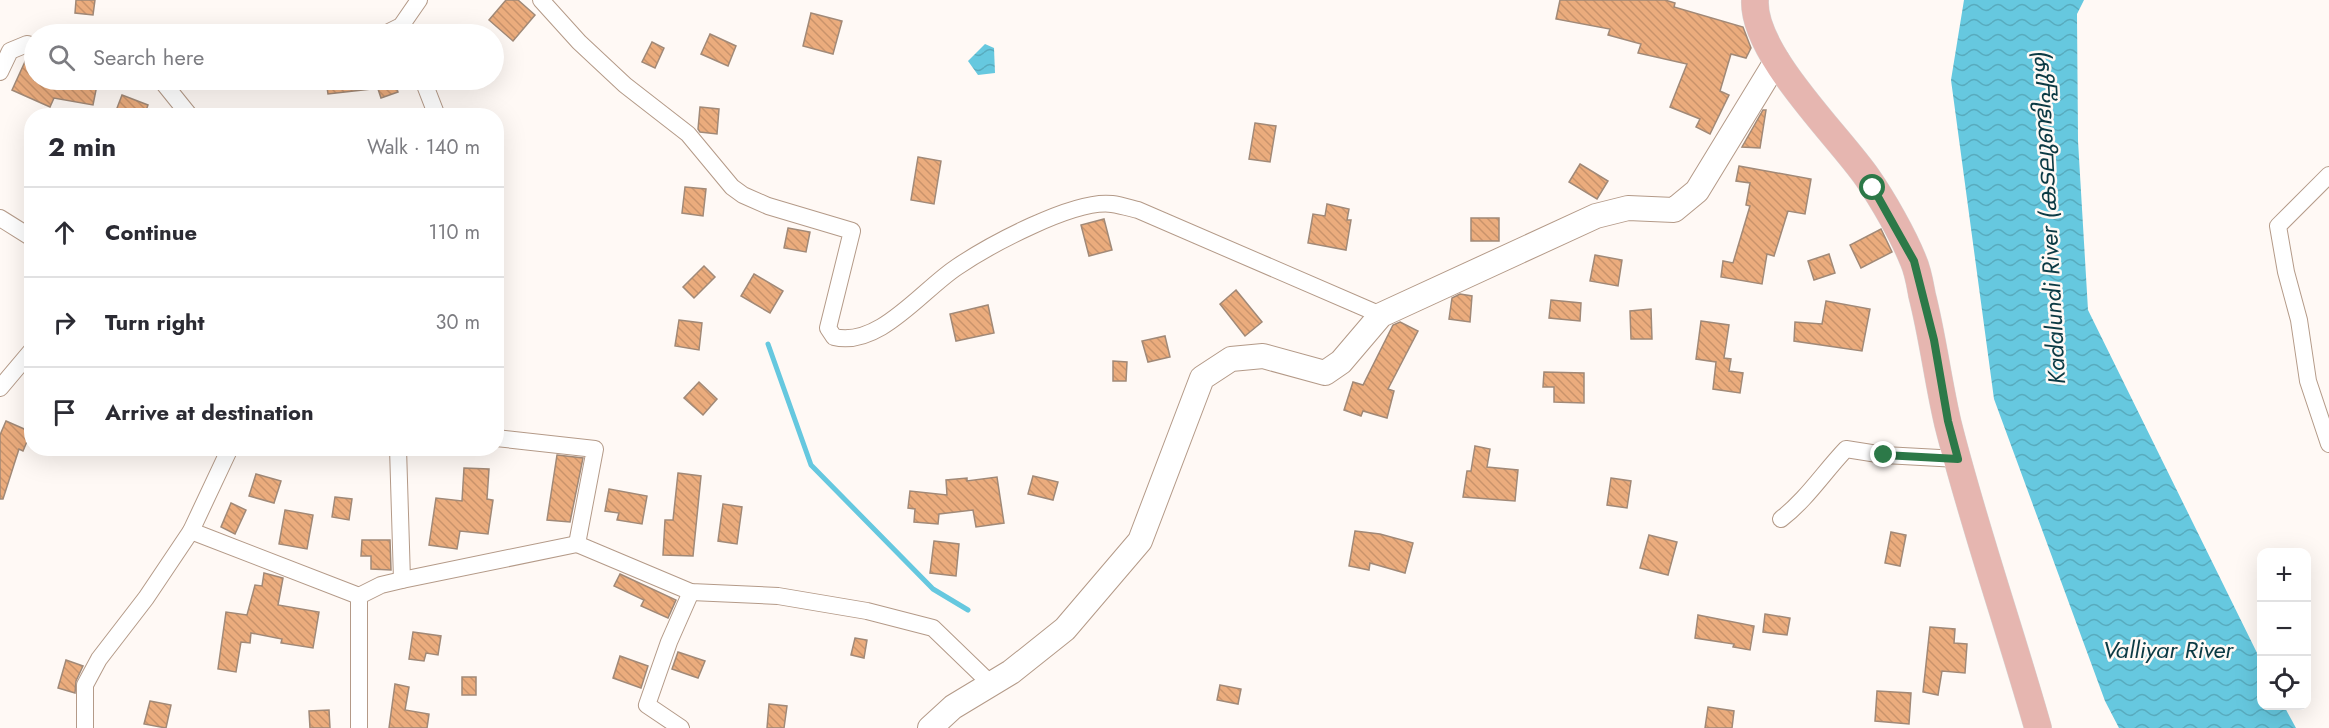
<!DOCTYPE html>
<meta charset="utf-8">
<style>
:root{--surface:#fff;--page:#f7f7f7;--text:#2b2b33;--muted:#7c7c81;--line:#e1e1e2}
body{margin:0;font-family:Jost,"Noto Sans Malayalam",sans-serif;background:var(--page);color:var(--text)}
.controls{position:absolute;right:18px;bottom:18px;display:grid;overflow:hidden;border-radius:12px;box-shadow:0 6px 24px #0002}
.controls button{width:54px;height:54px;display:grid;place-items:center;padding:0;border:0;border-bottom:2px solid var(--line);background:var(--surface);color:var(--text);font:30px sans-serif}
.stop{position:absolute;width:18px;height:18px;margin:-14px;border:4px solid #2c7948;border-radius:50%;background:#fff}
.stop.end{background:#2c7948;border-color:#fff;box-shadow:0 2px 6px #0008}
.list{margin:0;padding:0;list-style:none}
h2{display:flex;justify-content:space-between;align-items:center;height:78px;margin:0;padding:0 24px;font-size:26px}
h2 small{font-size:20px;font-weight:400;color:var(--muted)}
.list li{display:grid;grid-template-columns:39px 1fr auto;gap:18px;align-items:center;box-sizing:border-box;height:90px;padding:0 24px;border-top:2px solid var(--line)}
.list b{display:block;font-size:22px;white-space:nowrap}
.list em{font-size:20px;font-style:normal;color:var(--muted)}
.icon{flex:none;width:33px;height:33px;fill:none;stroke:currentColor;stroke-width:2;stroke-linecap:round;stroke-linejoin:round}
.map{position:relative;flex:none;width:2329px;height:728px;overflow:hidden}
.search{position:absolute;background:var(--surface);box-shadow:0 6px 24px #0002;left:24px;top:24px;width:480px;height:66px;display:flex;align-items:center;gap:15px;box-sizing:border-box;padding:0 21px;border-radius:33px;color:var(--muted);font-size:22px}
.panel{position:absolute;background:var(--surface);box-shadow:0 6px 24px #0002;left:24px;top:108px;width:480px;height:348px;border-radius:24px}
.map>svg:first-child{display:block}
.water{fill:url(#water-waves)}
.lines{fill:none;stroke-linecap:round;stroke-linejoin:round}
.stream{stroke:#66c8df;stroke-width:5}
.building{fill:url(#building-back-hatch);stroke:#a18977;stroke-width:1.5}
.street-casing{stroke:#b49a88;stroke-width:18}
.secondary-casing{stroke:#b49a88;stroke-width:26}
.primary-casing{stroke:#d7d5d4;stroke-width:28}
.street{stroke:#fff;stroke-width:16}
.secondary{stroke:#fff;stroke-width:24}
.primary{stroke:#e6b6b0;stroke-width:27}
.route{stroke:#2c7948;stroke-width:8}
.labels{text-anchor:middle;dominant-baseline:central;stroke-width:5;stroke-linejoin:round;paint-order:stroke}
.water-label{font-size:24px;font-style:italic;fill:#0b3a44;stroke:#fff9f5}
</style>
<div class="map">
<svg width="2329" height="728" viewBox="0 0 2329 728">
<defs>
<pattern id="water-waves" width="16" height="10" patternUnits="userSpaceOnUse" patternTransform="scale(1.5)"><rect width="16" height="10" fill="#66c8df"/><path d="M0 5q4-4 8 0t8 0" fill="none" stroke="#58abbe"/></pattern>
<pattern id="building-back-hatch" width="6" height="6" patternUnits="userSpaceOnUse" patternTransform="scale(1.5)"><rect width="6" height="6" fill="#ebac7d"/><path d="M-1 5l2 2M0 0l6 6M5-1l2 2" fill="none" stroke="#c9936b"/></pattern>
</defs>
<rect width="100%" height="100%" fill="#fff9f5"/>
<g class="water">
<path d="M1964 0H2084L2077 14 2078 141 2088 310 2261 661 2262 706H2284L2296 728H2119L2105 701 1994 399 1951 80Z"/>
<path d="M985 44 994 48 995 73 978 75 968 61Z"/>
</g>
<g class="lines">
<path class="stream" d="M768 344 811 465 933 589 968 610"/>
</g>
<g class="building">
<path d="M76 0H95L93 15 75 13Z"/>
<path d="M506 0H518L535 15 513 41 489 20Z"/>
<path d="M1560 0H1665L1675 3 1674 7 1743 27 1751 48 1746 58 1731 54 1720 91 1729 95 1710 134 1696 127 1700 119 1670 107 1687 64 1638 53 1641 44 1608 35 1610 29 1556 19Z"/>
<path d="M811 13 842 21 833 54 803 46Z"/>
<path d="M710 34 736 46 728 66 701 54Z"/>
<path d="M652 42 664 48 655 68 642 62Z"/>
<path d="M28 55 34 56V80H98L93 105 54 98 50 107 12 90Z"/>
<path d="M326 80H370L371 89 328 94Z"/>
<path d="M375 80H394L398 92 381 98Z"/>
<path d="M122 95 148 105 144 116H114Z"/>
<path d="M700 107 719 109 717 134 700 132 698 129Z"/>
<path d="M1763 110H1766L1760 148 1742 147Z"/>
<path d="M1255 123 1276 126 1270 162 1249 159Z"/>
<path d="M918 157 941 161 934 204 911 200Z"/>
<path d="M1580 164 1608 181 1597 199 1569 182Z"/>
<path d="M1739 166 1811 179 1805 214 1788 211 1774 256 1767 254 1762 284 1721 277 1723 261 1733 263 1750 206 1746 205 1750 183 1736 181Z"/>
<path d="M685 187 706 189 703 216 682 213Z"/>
<path d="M1327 204 1349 209 1347 220H1351L1346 250 1308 243 1313 214 1325 216Z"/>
<rect x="1471" y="218" width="28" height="23"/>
<path d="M1104 219 1112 250 1089 256 1081 225Z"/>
<path d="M788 228 810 232 806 252 784 248Z"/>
<path d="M1881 229 1892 252 1861 268 1850 245Z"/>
<path d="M1829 254 1835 273 1814 280 1808 261Z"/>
<path d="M1595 255 1622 260 1618 286 1590 281Z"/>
<path d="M704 266 715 277 694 298 683 287Z"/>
<path d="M754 274 783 291 770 313 741 296Z"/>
<path d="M1236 290 1262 322 1245 336 1220 304Z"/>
<path d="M1460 294 1472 296 1470 322 1449 319 1452 298Z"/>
<path d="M1551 300 1581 303 1580 321 1549 318Z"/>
<path d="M1826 301 1870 309 1862 351 1794 341 1795 322 1822 324Z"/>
<path d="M988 305 994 333 956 341 950 314Z"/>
<path d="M1651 309 1652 339H1631L1630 311Z"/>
<path d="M679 320 702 323 699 350 675 346Z"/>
<path d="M1701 321 1729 325 1724 358 1731 359 1729 371 1743 373 1740 393 1713 389 1716 362 1696 359Z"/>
<path d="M1400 322 1418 331 1388 389 1394 391 1387 418 1363 411 1361 416 1344 410 1353 382 1363 385 1393 325Z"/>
<path d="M1165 336 1170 357 1148 362 1142 341Z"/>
<path d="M1113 361 1127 362 1126 381H1113Z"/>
<path d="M1544 372 1584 373V403L1554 402V387H1543Z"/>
<path d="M699 382 717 399 703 415 684 398Z"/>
<path d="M6 421 31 432 23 451 19 449 3 499H0V435Z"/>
<path d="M1475 446 1490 449 1487 467 1518 470 1515 501 1463 497 1467 471H1471Z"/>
<path d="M557 455 583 458 570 522 547 520Z"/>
<path d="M464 468 489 469 487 499 493 500 488 534 460 531 457 549 429 545 436 498 462 501Z"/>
<path d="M678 473 701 476 693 556 663 555 665 520H673Z"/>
<path d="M256 474 281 481 274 503 249 496Z"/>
<path d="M1033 476 1058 482 1053 500 1028 494Z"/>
<path d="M997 477 1004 523 976 527 973 510 939 514 938 524 914 522 915 509 908 508 910 491 947 495 946 480 967 478V481Z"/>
<path d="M1611 478 1631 481 1627 508 1607 505Z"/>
<path d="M609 489 647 496 642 524 617 520 619 513 605 511Z"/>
<path d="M335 497 352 499 349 520 332 517Z"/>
<path d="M231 503 246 510 235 534 221 527Z"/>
<path d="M723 504 742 507 737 544 718 541Z"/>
<path d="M285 510 313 515 307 549 279 544Z"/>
<path d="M1355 531 1380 534 1413 543 1405 573 1370 563 1369 570 1349 566Z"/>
<path d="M1891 532 1906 535 1900 566 1885 563Z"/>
<path d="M1649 535 1677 542 1668 575 1640 568Z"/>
<path d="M362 540H390L391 570 371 569V556H361Z"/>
<path d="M934 541 959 544 956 576 930 573Z"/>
<path d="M264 573 283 578 278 605 319 612 313 648 281 643 282 639 251 633 250 643 241 642 236 672 218 669 226 612 247 615 255 585 262 586Z"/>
<path d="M620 574 676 600 668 618 641 606 644 600 614 586Z"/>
<path d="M1765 614 1790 618 1787 635 1763 632Z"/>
<path d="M1698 615 1754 626 1750 650 1733 647 1734 644 1695 638Z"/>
<path d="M1930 627 1955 629 1954 643 1967 644 1965 673 1942 671 1938 695 1923 692Z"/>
<path d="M413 632 441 636 438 655 426 653 424 661 409 659Z"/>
<path d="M855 638 867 640 864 658 851 655Z"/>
<path d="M678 652 705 661 698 678 672 669Z"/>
<path d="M620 656 648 666 641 688 613 678Z"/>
<path d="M66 660 83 666 76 681 75 693 58 688Z"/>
<rect x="462" y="677" width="14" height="18"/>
<path d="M395 684 409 687 405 710 429 714 427 728H389Z"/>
<path d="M1220 685 1241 689 1238 704 1217 700Z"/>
<path d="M1877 691 1911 693 1909 724 1875 721Z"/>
<path d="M150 701 171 705 166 728 144 724Z"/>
<path d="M769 704 787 706 784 728H767Z"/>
<path d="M1708 707 1734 711 1732 728H1705Z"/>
<path d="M329 710 330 728H310L309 711Z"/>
</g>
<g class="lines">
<g class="street-casing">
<g id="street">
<path d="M541 0 579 42 625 85 688 134 732 187 743 195 768 206 852 231 828 328 834 337C879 348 922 290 957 267 988 246 1074 199 1112 204 1120 205 1130 208 1138 210L1381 315"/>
<path d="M385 34 401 26 419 0"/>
<path d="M0 72 10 51 27 44 34 46"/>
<path d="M161 80 190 116"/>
<path d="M423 80 437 116"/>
<path d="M2329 175 2278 226 2286 272 2299 320 2308 381 2329 444"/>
<path d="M0 218 32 238"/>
<path d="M0 388 32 350"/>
<path d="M496 438 595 449 577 544 691 592 778 596 867 611 933 628 992 685"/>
<path d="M230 448 191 531 359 596"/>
<path d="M398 448 402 580"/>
<path d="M1781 519C1806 500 1824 472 1846 449L1884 455 1958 459"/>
<path d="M85 728V685L99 659 146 598 191 531"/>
<path d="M359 728V596L381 585 402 580 577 544"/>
<path d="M681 728 647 705 669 642 691 592"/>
</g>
</g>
<g class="secondary-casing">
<path id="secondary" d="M930 728 953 707 1011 672 1065 629 1140 541 1202 378 1231 359 1263 356 1325 373 1341 362 1381 315 1596 216 1628 208 1674 210 1697 191 1777 60"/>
</g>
<g class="primary-casing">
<path id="primary" d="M1755 0C1752 53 1837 134 1867 177 1883 200 1903 235 1913 260 1918 271 1920 284 1922 295 1933 338 1938 382 1948 424 1974 527 2009 626 2038 728"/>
</g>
<use href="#street" class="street"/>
<use href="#secondary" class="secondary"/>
<use href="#primary" class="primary"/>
</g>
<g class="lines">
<path class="route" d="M1873 188 1914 261 1934 340 1948 421 1958 459 1884 455"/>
</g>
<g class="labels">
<g class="water-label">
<text transform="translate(2048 218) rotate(-93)">Kadalundi River (കടലുണ്ടിപ്പുഴ)</text>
<text x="2168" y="649">Valliyar River</text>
</g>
</g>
</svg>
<div class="controls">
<button>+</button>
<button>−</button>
<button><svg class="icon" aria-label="locate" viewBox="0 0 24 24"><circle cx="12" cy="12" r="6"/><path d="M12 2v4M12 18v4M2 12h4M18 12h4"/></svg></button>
</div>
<div class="stop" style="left:1873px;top:188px"></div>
<div class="stop end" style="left:1884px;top:455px"></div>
<div class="search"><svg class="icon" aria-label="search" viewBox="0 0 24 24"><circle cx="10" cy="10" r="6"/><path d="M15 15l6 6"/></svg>Search here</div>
<section class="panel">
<h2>2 min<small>Walk · 140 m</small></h2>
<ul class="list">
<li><svg class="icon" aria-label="ahead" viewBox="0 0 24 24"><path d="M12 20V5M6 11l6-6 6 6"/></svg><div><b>Continue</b></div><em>110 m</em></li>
<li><svg class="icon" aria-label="right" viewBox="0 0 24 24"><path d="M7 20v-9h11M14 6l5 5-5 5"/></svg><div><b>Turn right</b></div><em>30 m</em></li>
<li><svg class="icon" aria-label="arrive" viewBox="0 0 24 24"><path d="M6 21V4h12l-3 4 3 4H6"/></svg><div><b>Arrive at destination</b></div></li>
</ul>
</section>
</div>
